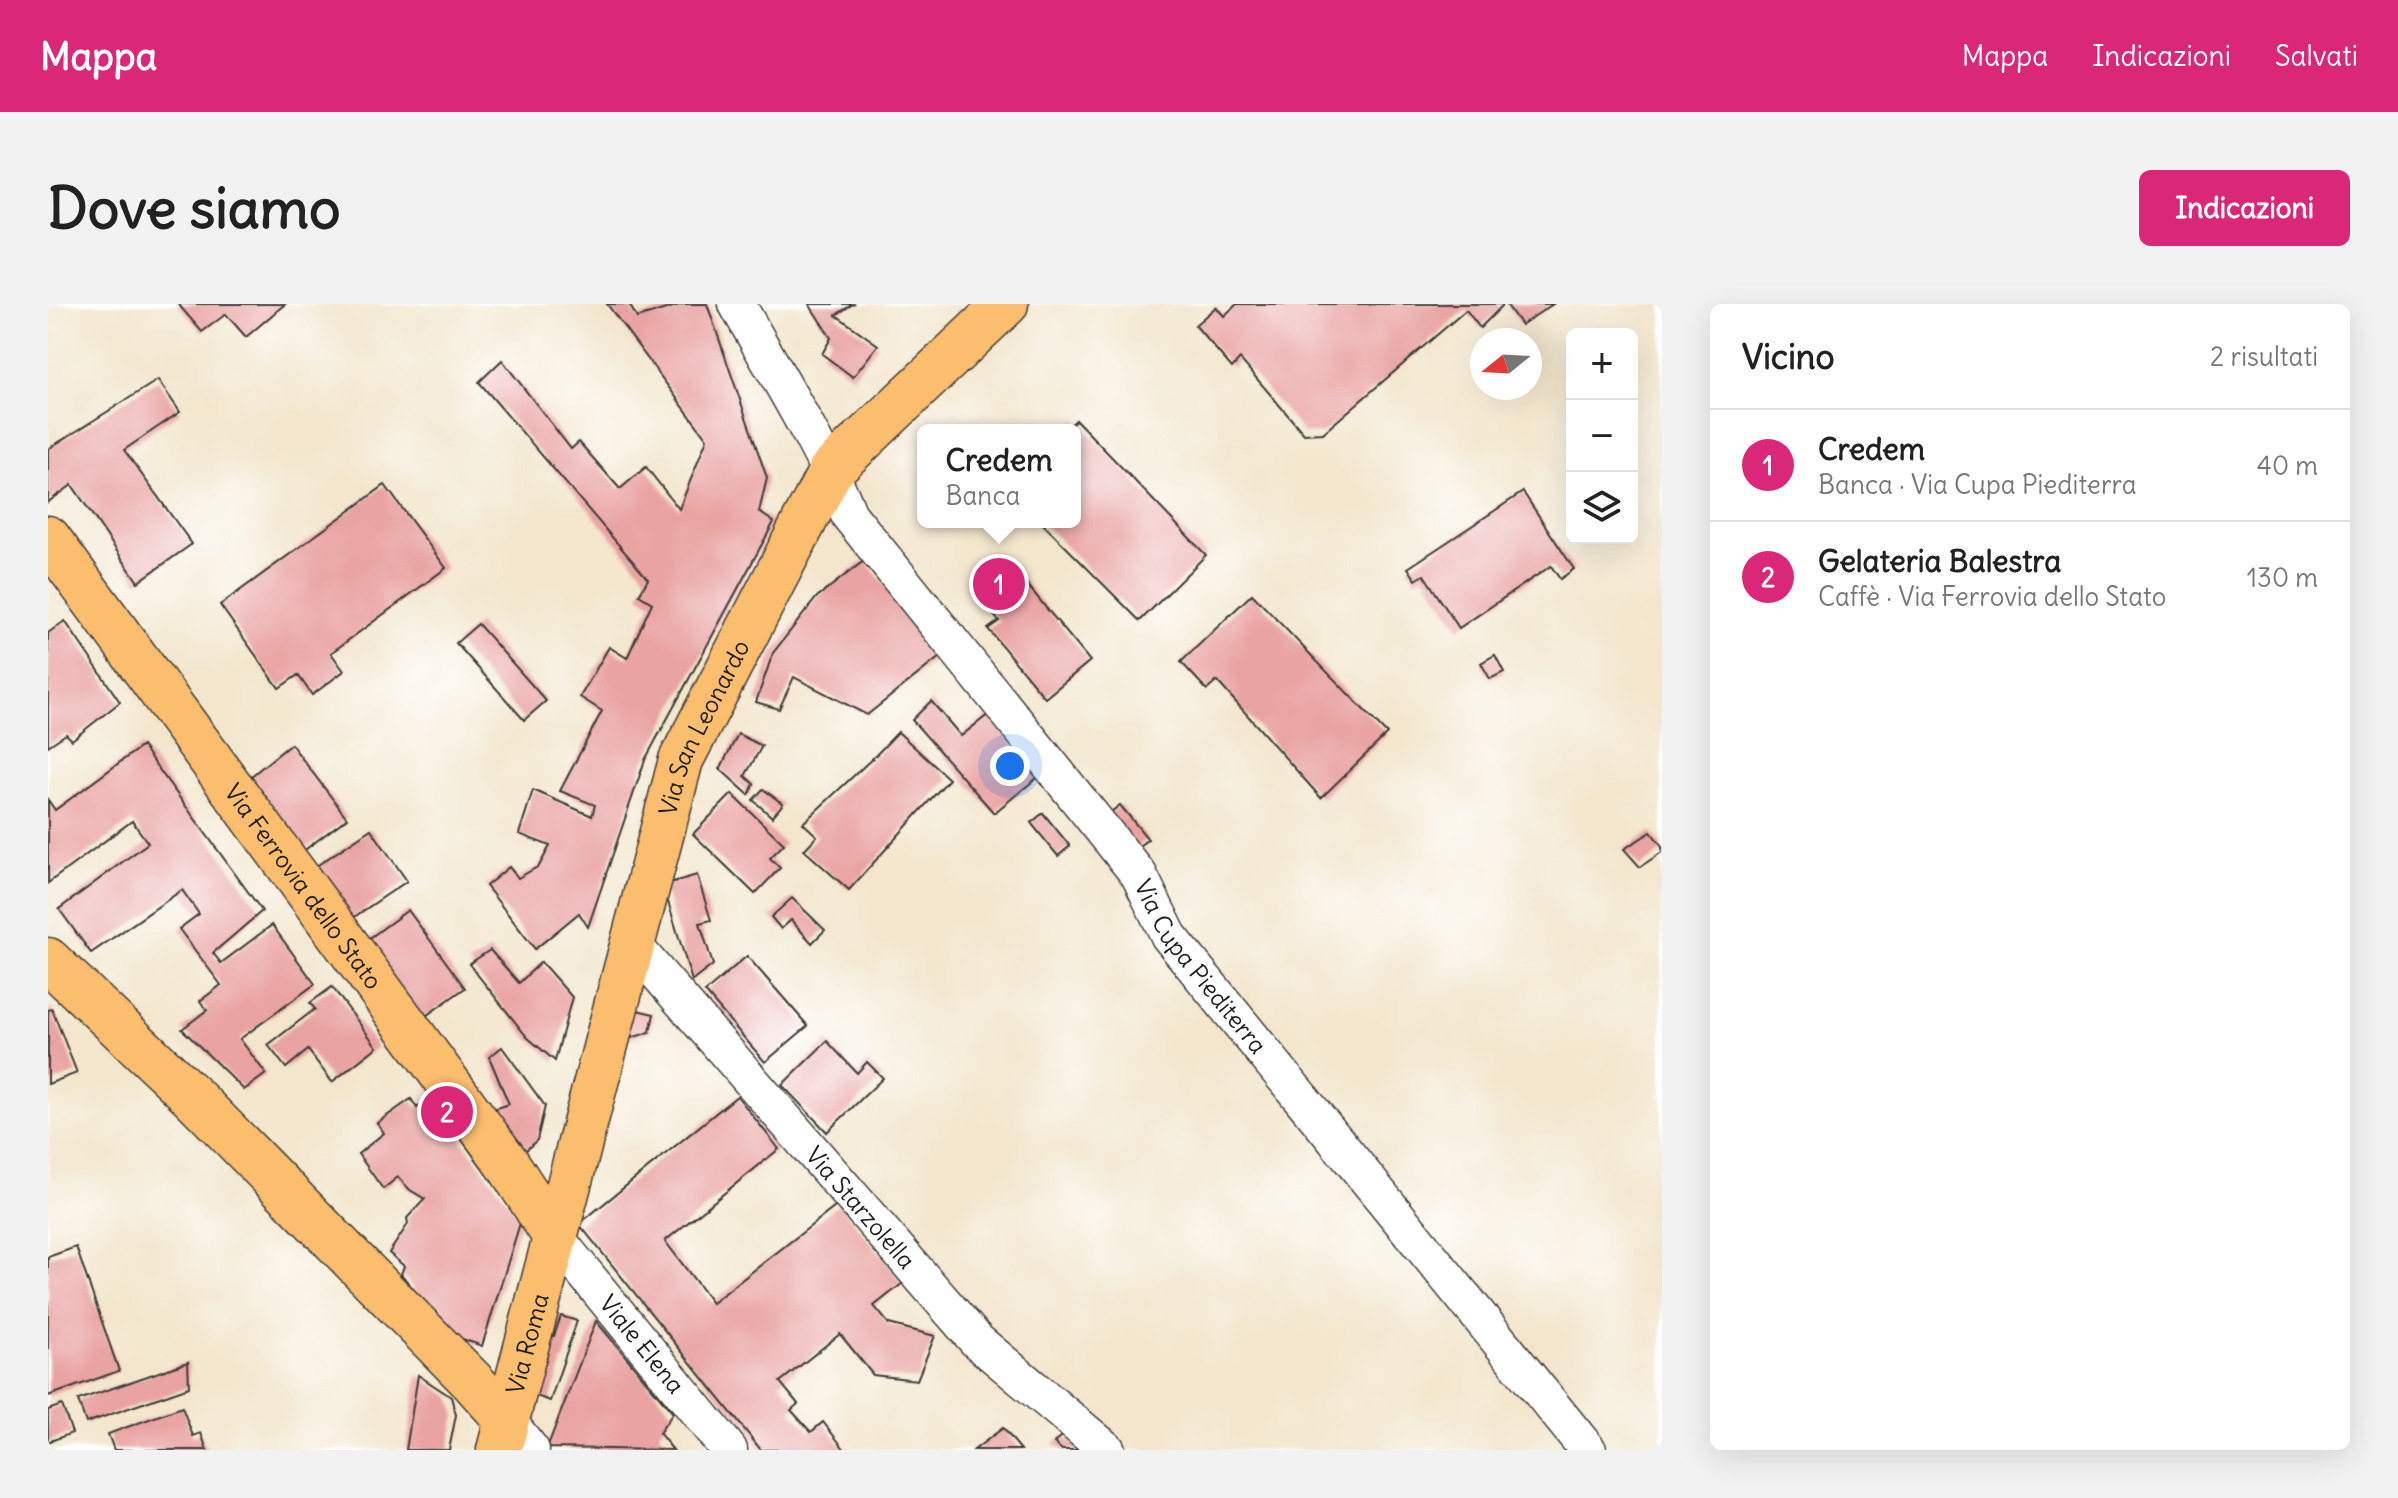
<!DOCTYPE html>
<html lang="it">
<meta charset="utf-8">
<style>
:root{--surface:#fff;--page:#f2f2f2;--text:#222;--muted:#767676;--line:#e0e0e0;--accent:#db2777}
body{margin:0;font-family:Delius,sans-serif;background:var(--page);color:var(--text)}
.controls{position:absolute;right:24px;top:24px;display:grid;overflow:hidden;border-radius:12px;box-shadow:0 8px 32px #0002}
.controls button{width:72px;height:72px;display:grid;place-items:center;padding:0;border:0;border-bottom:2px solid var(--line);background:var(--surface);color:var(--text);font:40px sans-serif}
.compass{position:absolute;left:1422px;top:24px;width:72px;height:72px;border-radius:50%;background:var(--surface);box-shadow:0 8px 32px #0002;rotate:252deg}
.you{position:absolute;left:962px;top:462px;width:28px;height:28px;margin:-20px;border:6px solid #fff;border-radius:50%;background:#1a73e8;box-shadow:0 0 0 12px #1a73e833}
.badge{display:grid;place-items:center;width:52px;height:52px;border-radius:50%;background:var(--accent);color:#fff;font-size:26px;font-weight:700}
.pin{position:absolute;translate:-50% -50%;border:4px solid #fff;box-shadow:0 2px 8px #0006}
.popup{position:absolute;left:869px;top:120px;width:164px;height:104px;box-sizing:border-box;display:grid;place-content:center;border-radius:12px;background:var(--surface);filter:drop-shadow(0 2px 6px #0005);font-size:26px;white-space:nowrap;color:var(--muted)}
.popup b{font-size:30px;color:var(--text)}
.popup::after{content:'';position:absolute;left:50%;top:100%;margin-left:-16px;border:16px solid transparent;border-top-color:var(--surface)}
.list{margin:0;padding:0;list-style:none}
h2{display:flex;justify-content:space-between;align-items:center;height:104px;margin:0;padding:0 32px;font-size:34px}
h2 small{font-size:26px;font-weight:400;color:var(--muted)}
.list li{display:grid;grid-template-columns:52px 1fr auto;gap:24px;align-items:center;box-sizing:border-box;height:112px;padding:0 32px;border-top:2px solid var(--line)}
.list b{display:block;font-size:30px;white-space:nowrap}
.list p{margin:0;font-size:26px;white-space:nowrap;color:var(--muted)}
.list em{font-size:26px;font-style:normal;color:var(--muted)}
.icon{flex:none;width:44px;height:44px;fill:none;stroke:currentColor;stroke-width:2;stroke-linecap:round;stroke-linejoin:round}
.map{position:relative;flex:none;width:1614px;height:1146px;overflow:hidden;border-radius:12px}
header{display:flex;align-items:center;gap:48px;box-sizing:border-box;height:112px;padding:0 40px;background:var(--accent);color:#fff}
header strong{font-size:38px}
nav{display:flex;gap:44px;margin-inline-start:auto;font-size:28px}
.intro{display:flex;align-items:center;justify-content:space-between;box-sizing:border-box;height:192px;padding:0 48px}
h1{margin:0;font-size:56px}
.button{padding:20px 36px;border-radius:12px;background:var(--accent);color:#fff;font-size:28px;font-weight:700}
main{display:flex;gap:48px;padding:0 48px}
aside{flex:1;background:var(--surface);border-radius:12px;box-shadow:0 8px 32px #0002}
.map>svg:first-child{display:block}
.building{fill:#e9a3a2}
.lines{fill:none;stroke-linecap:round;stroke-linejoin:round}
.minor-casing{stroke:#3c3a37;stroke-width:39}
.major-casing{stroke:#3c3a37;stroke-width:47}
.minor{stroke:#fff;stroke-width:36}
.major{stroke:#fbbd6e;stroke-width:44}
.labels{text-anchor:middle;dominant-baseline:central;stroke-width:8;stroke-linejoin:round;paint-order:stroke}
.street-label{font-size:24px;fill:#1c1c1c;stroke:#fff}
</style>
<header>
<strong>Mappa</strong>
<nav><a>Mappa</a><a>Indicazioni</a><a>Salvati</a></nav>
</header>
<div class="intro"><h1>Dove siamo</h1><a class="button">Indicazioni</a></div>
<main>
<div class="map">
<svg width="1614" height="1146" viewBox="0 0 1614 1146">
<rect width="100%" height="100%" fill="#fff"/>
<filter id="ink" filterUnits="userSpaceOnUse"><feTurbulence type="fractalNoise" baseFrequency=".0125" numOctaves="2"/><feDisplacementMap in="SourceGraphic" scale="16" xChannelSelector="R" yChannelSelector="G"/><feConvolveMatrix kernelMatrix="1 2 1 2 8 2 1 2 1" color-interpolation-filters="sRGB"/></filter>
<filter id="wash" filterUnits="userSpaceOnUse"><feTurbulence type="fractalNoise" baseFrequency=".006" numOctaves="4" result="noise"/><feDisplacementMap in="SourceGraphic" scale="32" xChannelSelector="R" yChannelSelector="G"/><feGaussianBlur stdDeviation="1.8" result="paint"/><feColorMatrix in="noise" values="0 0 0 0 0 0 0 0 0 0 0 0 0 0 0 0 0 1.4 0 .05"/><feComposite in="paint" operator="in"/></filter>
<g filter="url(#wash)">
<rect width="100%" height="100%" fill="#f3e6cd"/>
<g id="blocks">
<g class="building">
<path d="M130 0H237L198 33 178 10 154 28Z"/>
<path d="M559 0H581L589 14 634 0H659L719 174 711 208 726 218 597 456 540 623 531 609 487 645 438 582 461 563 470 574 491 562 502 542 471 530 485 486 544 512 547 501 512 487 554 407 532 393 561 343 579 354 604 299 591 291 600 275 431 78 454 56 523 145 531 138 572 185 598 163 631 205 659 135Z"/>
<path d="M761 0H805L788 11 830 41 805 73 774 50 783 34Z"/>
<path d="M1189 0H1456L1432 24 1418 6 1275 129 1256 130 1192 55 1184 64 1147 21 1168 3 1176 12Z"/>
<path d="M1458 0H1505L1473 21Z"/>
<path d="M110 76 132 108 76 146 144 240 90 278 24 181 0 198V145Z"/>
<path d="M1028 116 1158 251 1092 317 993 218H1027V126H1017Z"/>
<path d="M337 181 398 264 283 349 296 367 264 391 250 371 231 384 172 301Z"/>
<path d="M1475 188 1526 265 1512 275 1503 262 1411 324 1376 271 1368 276 1360 264Z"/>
<path d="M817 256 893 352 819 411 746 373 731 405 708 398 725 349 769 293Z"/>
<path d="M972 272 1042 357 997 394 940 325 951 317 937 301Z"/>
<path d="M1204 290 1339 430 1273 494 1169 377 1159 386 1133 358Z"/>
<path d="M17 317 72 398 24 436 18 430 0 442V329Z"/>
<path d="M430 320 498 397 476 416 408 339Z"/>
<path d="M1447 351 1456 368 1442 375 1433 359Z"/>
<path d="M883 397 913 432 941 410 990 473 946 509 864 416Z"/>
<path d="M850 428 901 475 801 586 756 546 769 532 755 519 828 451Z"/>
<path d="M690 430 714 442 697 472 706 480 701 491 672 465Z"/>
<path d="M243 440 299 514 254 548 202 473Z"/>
<path d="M94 442 214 607 165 649 173 659 224 621 267 680 192 735 218 770 196 786 134 725 159 706 152 697 173 681 131 625 151 610 134 586 43 649 11 605 100 539 84 517 0 579V496L7 506Z"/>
<path d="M715 485 735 500 724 513 705 496Z"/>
<path d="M684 490 736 540 722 554 732 564 707 590 645 530Z"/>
<path d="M1072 501 1100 535 1087 545 1059 511Z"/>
<path d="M995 509 1022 542 1010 552 983 519Z"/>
<path d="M323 525 359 577 303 615 267 563Z"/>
<path d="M1603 528 1614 542V548L1592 563 1576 545Z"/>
<path d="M649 571 663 616 652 619 665 661 644 677 615 581Z"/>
<path d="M744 594 777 626 764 639 743 616 733 625 723 613Z"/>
<path d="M360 606 417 684 372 716 315 639Z"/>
<path d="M442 646 471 679 493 658 524 693 507 757 479 733 421 660Z"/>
<path d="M699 652 760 722 717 758 657 688Z"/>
<path d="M284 683 329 743 284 778 260 746 238 764 220 741 267 705 262 699Z"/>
<path d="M576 703 606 710 602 728 568 739Z"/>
<path d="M4 705 29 769 0 780V706Z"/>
<path d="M779 737 809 769 819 758 835 774 779 828 734 781Z"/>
<path d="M454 743 497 802 489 836 475 849 441 806 461 800 441 753Z"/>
<path d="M689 792 731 845 617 937 664 999 791 900 855 979 826 1002 841 1020 887 1032 869 1076 825 1071 792 1030 732 1078 750 1100 743 1106 763 1128 775 1118 797 1146H713L531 920Z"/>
<path d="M383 794 473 916 434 1042 403 1031 353 970 356 962 341 949 360 920 359 914 377 895 362 886 350 873 335 885 310 850 336 829 329 819 363 795 369 804Z"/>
<path d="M28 943 71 1067 0 1092V953Z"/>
<path d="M513 1012 529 1017 502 1097 485 1091 499 1053 493 1048 498 1032H506Z"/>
<path d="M548 1017 625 1109 611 1129 625 1146 499 1144Z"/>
<path d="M140 1058 141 1083 38 1119 30 1096Z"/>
<path d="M370 1071 403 1093 408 1111 401 1146H358Z"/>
<path d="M14 1101 24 1129 0 1138V1106Z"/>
<path d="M134 1103 145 1132 153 1129 159 1146H66L60 1130Z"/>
<path d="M955 1124 973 1146H926Z"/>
<path d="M1015 1131 1033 1146H1014L1006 1139Z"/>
</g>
</g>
</g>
<g filter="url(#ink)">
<use href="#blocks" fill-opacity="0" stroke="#3c3a37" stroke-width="2"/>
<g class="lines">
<g class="minor-casing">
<g id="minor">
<path id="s1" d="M689 0C727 69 772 139 801 211L1091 571 1121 632 1540 1146"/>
<path id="s2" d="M586 642 929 1037 1059 1146"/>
<path id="s3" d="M507 933 681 1146"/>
<path d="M458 1115 483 1146"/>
</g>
</g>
<g class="major-casing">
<g id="major">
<path id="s4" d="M0 234 459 859 507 933"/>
<path d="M0 656 147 795 425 1078 458 1115"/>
<path id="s5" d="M451 1146 633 456 783 166 958 0"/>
</g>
</g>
<use href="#minor" class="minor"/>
<use href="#major" class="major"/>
</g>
</g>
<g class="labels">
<g class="street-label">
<text stroke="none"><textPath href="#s5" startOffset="752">Via San Leonardo</textPath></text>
<text stroke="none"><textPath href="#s4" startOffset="432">Via Ferrovia dello Stato</textPath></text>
<text stroke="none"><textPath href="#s1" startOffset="812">Via Cupa Piediterra</textPath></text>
<text stroke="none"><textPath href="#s2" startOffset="346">Via Starzolella</textPath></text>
<text stroke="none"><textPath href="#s5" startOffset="110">Via Roma</textPath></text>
<text stroke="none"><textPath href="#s3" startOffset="138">Viale Elena</textPath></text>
</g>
</g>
</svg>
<div class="controls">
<button>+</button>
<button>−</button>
<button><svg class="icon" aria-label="layers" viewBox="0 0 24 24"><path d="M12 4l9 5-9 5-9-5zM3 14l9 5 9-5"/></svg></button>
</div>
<svg class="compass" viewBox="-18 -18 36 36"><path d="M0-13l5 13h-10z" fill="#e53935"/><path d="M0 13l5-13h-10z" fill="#767676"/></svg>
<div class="you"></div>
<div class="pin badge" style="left:951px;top:280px">1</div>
<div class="popup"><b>Credem</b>Banca</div>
<div class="pin badge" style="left:399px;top:808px">2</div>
</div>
<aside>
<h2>Vicino<small>2 risultati</small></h2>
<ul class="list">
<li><span class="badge">1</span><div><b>Credem</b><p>Banca · Via Cupa Piediterra</p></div><em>40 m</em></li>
<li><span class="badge">2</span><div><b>Gelateria Balestra</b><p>Caffè · Via Ferrovia dello Stato</p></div><em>130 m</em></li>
</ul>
</aside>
</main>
